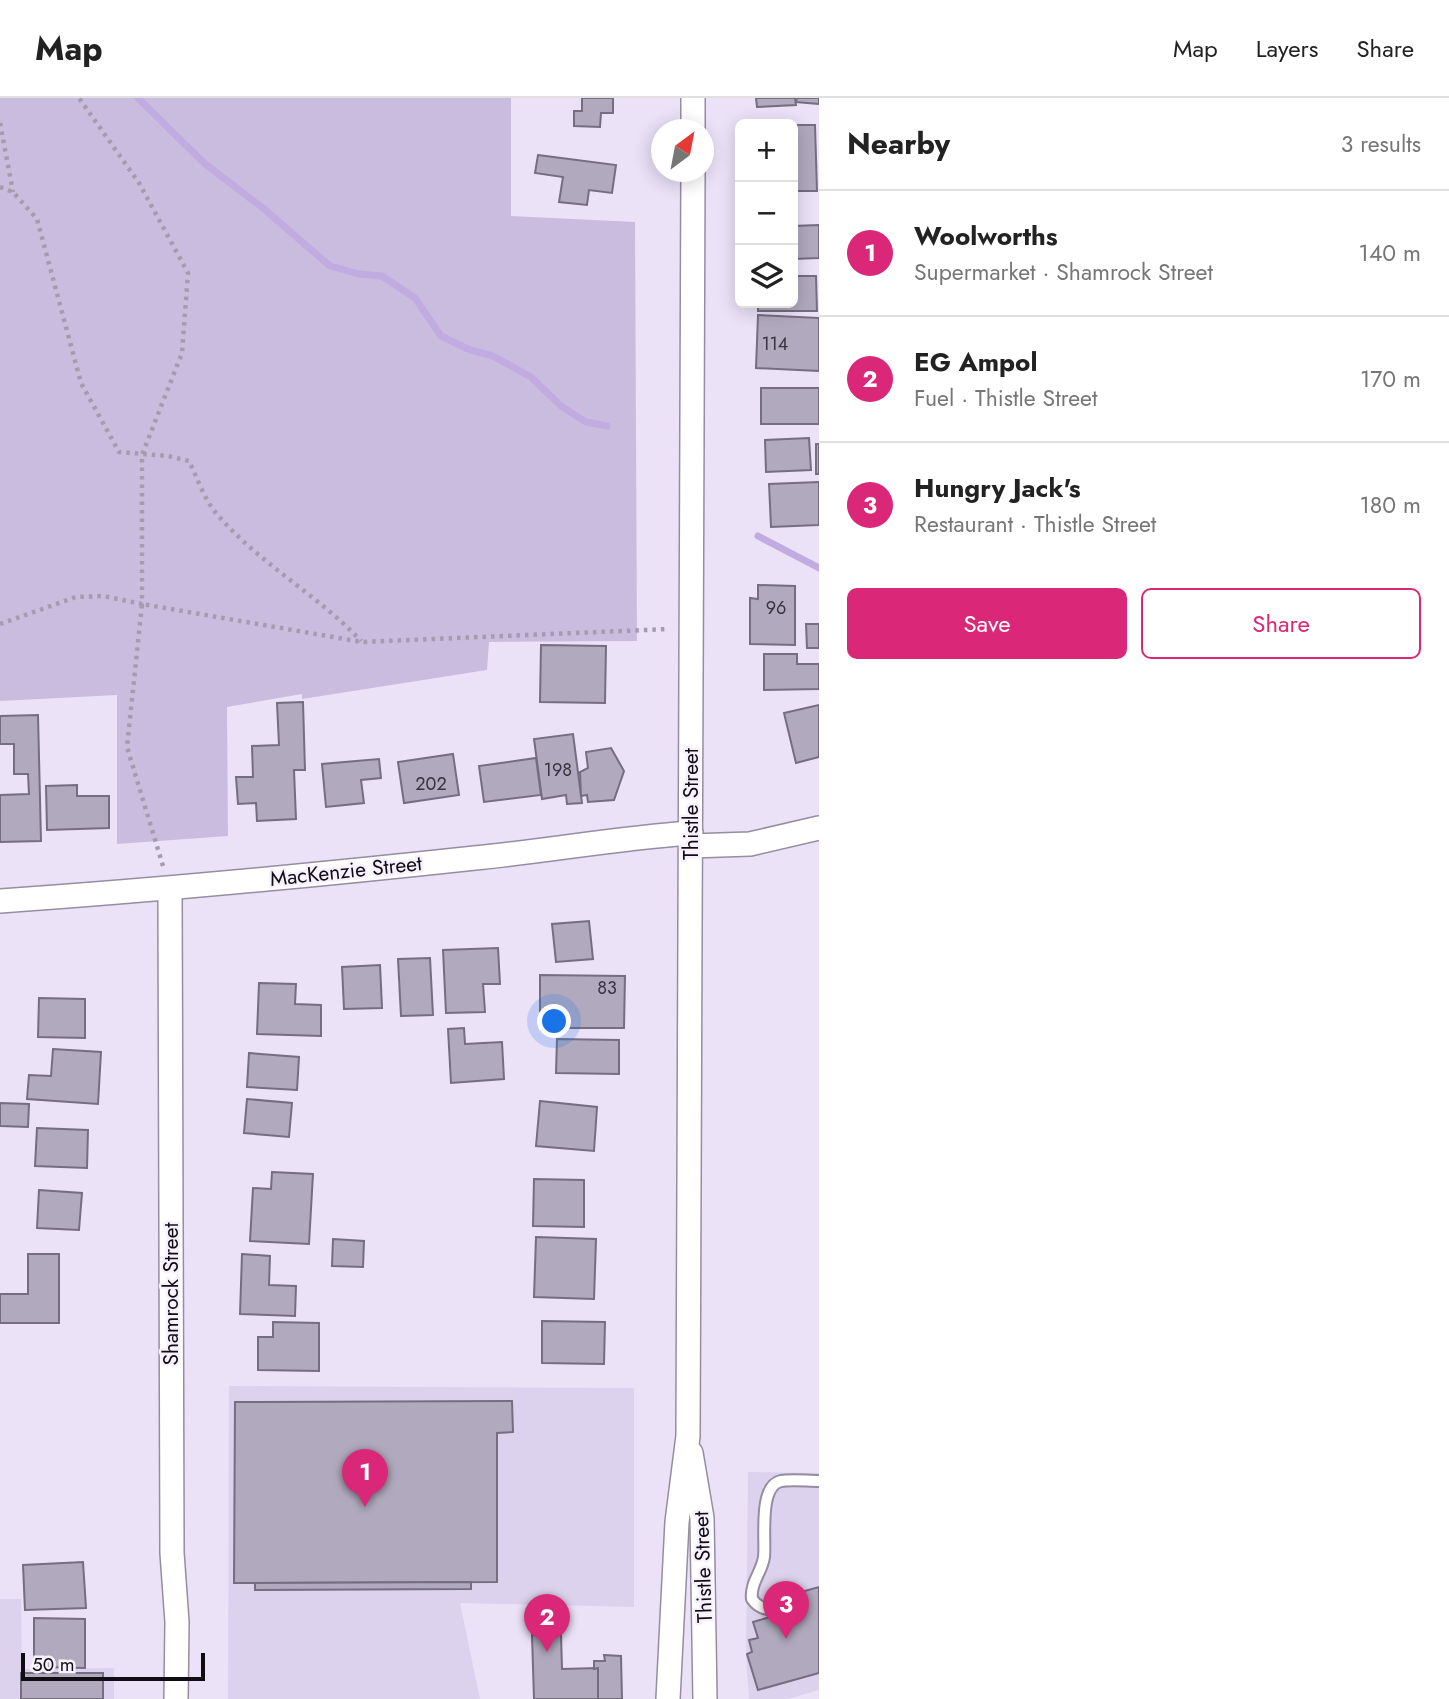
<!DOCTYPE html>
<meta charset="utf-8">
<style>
:root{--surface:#fff;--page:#f2f2f2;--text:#222;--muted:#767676;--line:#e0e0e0;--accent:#db2777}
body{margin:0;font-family:Jost,sans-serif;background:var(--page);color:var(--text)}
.controls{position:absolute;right:21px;top:21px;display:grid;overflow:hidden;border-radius:10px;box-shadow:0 4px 18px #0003}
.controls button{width:63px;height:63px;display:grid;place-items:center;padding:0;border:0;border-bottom:2px solid var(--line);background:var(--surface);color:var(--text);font:35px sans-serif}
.compass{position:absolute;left:651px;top:21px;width:63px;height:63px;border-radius:50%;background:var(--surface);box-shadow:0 4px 18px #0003;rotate:32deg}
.scale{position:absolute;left:21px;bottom:18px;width:184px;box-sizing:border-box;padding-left:7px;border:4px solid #0f0c13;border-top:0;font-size:19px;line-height:24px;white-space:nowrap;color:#0f0c13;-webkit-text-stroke:5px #f7f1fe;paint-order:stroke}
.you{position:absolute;left:555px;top:924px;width:24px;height:24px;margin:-18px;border:5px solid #fff;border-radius:50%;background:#1a73e8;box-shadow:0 0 0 10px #1a73e833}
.badge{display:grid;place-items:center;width:46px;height:46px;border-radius:50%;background:var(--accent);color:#fff;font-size:23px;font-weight:700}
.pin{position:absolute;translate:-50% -58px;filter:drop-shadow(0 2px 4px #0008)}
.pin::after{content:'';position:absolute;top:37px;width:24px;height:21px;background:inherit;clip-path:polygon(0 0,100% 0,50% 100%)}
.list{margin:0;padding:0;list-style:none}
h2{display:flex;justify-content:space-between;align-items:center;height:91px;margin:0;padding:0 28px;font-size:30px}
h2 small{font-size:23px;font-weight:400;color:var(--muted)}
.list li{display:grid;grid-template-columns:46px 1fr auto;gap:21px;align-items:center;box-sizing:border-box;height:126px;padding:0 28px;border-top:2px solid var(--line)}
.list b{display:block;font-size:26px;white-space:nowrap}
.list p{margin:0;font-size:23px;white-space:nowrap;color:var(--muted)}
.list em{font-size:23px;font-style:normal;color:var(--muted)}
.actions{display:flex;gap:14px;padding:21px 28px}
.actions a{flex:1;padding:16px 0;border:2px solid var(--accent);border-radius:10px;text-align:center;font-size:24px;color:var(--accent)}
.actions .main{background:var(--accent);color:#fff}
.icon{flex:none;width:38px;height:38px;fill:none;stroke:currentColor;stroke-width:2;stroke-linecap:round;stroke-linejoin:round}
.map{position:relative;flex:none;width:819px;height:1601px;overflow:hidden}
header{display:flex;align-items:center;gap:42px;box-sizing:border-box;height:98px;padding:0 35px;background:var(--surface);border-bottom:2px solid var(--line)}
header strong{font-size:33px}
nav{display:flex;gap:38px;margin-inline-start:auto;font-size:24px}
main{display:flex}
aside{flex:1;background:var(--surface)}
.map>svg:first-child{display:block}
.built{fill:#dcd2ed}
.green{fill:#cabcdf}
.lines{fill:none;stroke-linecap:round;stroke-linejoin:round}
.stream{stroke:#c1abe0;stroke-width:7}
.building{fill:#b1a9bd;stroke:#756d80;stroke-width:2}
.lane-casing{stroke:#958da0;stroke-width:14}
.street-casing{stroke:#958da0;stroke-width:26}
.path{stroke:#a39cad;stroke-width:4.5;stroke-dasharray:3.5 5;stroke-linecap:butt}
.lane{stroke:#fff;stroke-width:10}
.street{stroke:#fff;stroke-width:23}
.labels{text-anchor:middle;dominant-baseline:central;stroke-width:5;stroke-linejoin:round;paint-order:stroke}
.number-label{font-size:18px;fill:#38333e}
.street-label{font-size:21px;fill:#0f0c13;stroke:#f7f1fe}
</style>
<header>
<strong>Map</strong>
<nav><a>Map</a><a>Layers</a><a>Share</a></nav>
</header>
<main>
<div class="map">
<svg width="819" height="1601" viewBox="0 0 819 1601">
<rect width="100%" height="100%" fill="#ebe2f8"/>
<g class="built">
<path d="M229 1288 634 1290V1509L460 1505 480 1601H228Z"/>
<path d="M748 1374 819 1375V1592L788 1601H749L746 1558Z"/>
<path d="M0 1501H21L22 1571 114 1570V1601H0Z"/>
</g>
<path class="green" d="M0 0H511V118L635 124 637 543 489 544 487 572 302 601V596L227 609 228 738 117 746V597L0 603Z"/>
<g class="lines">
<g class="stream">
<path d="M138 0 204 65 264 111 330 168 359 176 382 178 415 200 441 238 470 252 493 258 531 279 561 308 586 324 607 328"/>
<path d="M758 438 819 470"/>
</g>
</g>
<g class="building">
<path d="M582 0H613V15H601L600 29 574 28V13H582Z"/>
<path d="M756 0H795L796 7 757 9Z"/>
<path d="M797 0H819V6L796 4Z"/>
<path d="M793 27H815L817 93H793Z"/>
<path d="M538 57 616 67 612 95 589 92 587 107 559 104 563 79 535 75Z"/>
<path d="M819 127V160L793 161V128Z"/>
<path d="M793 178H816L817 213H758V205H793Z"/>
<path d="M758 217 819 220V273L756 270Z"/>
<rect x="761" y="290" width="58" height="36"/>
<path d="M809 340 811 372 766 374 765 342Z"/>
<rect x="816" y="346" width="3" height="30"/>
<path d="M819 384V427L771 429 769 386Z"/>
<path d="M758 487 795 488V547L750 546V500L758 501Z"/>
<path d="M806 526H819V550H807Z"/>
<path d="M541 547 606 548 605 605 540 604Z"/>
<path d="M764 556H797V566H819V591L764 592Z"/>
<path d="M303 604 305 672H294L296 721 257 723 256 705 238 706 236 679H253L252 648 279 647 277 605Z"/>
<path d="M819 607V659L796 665 784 615Z"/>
<path d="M38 617 41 743 0 744V697L29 696 28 676H14V646H0V618Z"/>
<path d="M573 636 582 705 567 706 566 697 542 701 534 641Z"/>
<path d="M611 650 624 673 614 702 588 704 587 697 581 698 580 674 588 670 586 654Z"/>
<path d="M453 656 459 697 404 705 398 664Z"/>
<path d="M536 660 541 697 484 704 479 668Z"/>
<path d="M379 661 381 680 361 682 364 705 326 709 322 666Z"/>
<path d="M77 687V698H109V730L47 732 46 688Z"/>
<path d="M589 823 593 861 556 864 552 826Z"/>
<path d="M498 850 500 886H483L485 914 446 915 443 852Z"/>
<path d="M430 860 433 917 401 918 398 861Z"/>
<path d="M380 867 382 910 344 911 342 869Z"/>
<path d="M540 877 625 878 624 930H540Z"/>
<path d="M259 885 296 886 295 906 321 907V938L257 936Z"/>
<path d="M39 900 85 901V940L38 939Z"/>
<path d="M464 930 465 946 502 944 504 981 451 985 448 931Z"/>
<path d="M557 941 619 942V976L556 975Z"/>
<path d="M53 951 101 954 98 1006 27 1001 29 977 51 978Z"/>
<path d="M249 955 299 959 297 992 247 989Z"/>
<path d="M247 1001 292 1005 289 1039 244 1035Z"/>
<path d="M540 1003 597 1009 594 1053 536 1048Z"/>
<path d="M0 1005 29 1006 28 1029 0 1028Z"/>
<path d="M37 1030 88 1032 87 1070 35 1068Z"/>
<path d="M272 1074 313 1076 309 1146 250 1143 253 1090 271 1091Z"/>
<path d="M534 1081 584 1082V1129L533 1128Z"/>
<path d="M39 1092 82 1095 79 1132 37 1130Z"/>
<path d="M536 1139 596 1141 594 1201 534 1199Z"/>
<path d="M333 1141 364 1143 363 1169 332 1168Z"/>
<path d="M28 1156H59V1225H0V1196H28Z"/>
<path d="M242 1156 270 1158 269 1187 296 1188 295 1218 240 1216Z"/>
<path d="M542 1223 605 1224 604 1266 542 1265Z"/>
<path d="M273 1224 319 1225V1273L258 1272V1239H273Z"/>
<path d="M512 1303 513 1334 497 1335V1484L234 1485 235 1304Z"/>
<path d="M83 1464 86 1510 25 1512 23 1467Z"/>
<path d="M471 1484V1491L255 1492V1485Z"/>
<path d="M819 1489V1575L758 1592 747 1556 752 1554 749 1542 758 1540 753 1524 791 1513 787 1498Z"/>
<path d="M34 1520 85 1521V1570L34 1569Z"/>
<path d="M561 1536 562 1571 598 1570V1601H534L532 1537Z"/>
<path d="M604 1557 621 1558 622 1601H598V1570L594 1571V1563H605Z"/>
<rect x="21" y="1575" width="82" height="26"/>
</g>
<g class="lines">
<g class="lane-casing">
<path id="lane" d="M788 1508C774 1513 761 1514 752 1501 750 1485 762 1474 764 1459 766 1441 758 1388 781 1383 792 1381 807 1383 819 1383"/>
</g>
<g class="street-casing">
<g id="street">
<path d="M693 32V0"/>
<path d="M691 748 750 746 819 730"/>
<path d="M170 791 172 1455 177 1524 176 1601"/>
<path d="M0 803C159 792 317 777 475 760 547 753 618 740 691 735"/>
<path d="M691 1355 702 1420 705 1601"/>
<path d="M668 1601 677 1424 688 1338 693 74"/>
</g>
</g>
<g class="path">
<path d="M0 25 13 94"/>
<path d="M0 89 13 94 37 121 81 285 119 354 168 358 189 363C197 379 204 401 216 415 258 465 317 496 361 543"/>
<path d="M0 526 76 499 103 498 142 506V357L182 255 188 175 139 85 79 0"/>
<path d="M163 768 127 649 142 506 362 544 669 531"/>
</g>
<use href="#lane" class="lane"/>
<use href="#street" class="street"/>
</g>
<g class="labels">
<g class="number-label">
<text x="775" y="246">114</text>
<text x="776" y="510">96</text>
<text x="558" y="672">198</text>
<text x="431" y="686">202</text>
<text x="607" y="890">83</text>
</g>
<g class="street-label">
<text transform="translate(691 706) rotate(-90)">Thistle Street</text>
<text transform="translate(346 773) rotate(-6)">MacKenzie Street</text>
<text transform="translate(171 1196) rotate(-90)">Shamrock Street</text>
<text transform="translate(703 1469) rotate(-92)">Thistle Street</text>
</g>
</g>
</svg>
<div class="controls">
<button>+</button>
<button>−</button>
<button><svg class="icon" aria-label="layers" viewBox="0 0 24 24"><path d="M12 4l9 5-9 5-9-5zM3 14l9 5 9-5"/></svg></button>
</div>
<svg class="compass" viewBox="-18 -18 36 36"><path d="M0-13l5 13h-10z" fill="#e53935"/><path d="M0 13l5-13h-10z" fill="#767676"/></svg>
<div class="scale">50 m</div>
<div class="you"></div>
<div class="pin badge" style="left:365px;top:1409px">1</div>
<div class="pin badge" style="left:547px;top:1554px">2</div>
<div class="pin badge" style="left:786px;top:1541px">3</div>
</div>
<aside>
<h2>Nearby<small>3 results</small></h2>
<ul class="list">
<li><span class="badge">1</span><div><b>Woolworths</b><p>Supermarket · Shamrock Street</p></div><em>140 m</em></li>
<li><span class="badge">2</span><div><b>EG Ampol</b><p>Fuel · Thistle Street</p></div><em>170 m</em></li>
<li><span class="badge">3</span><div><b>Hungry Jack's</b><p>Restaurant · Thistle Street</p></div><em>180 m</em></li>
</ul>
<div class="actions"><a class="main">Save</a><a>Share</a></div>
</aside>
</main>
